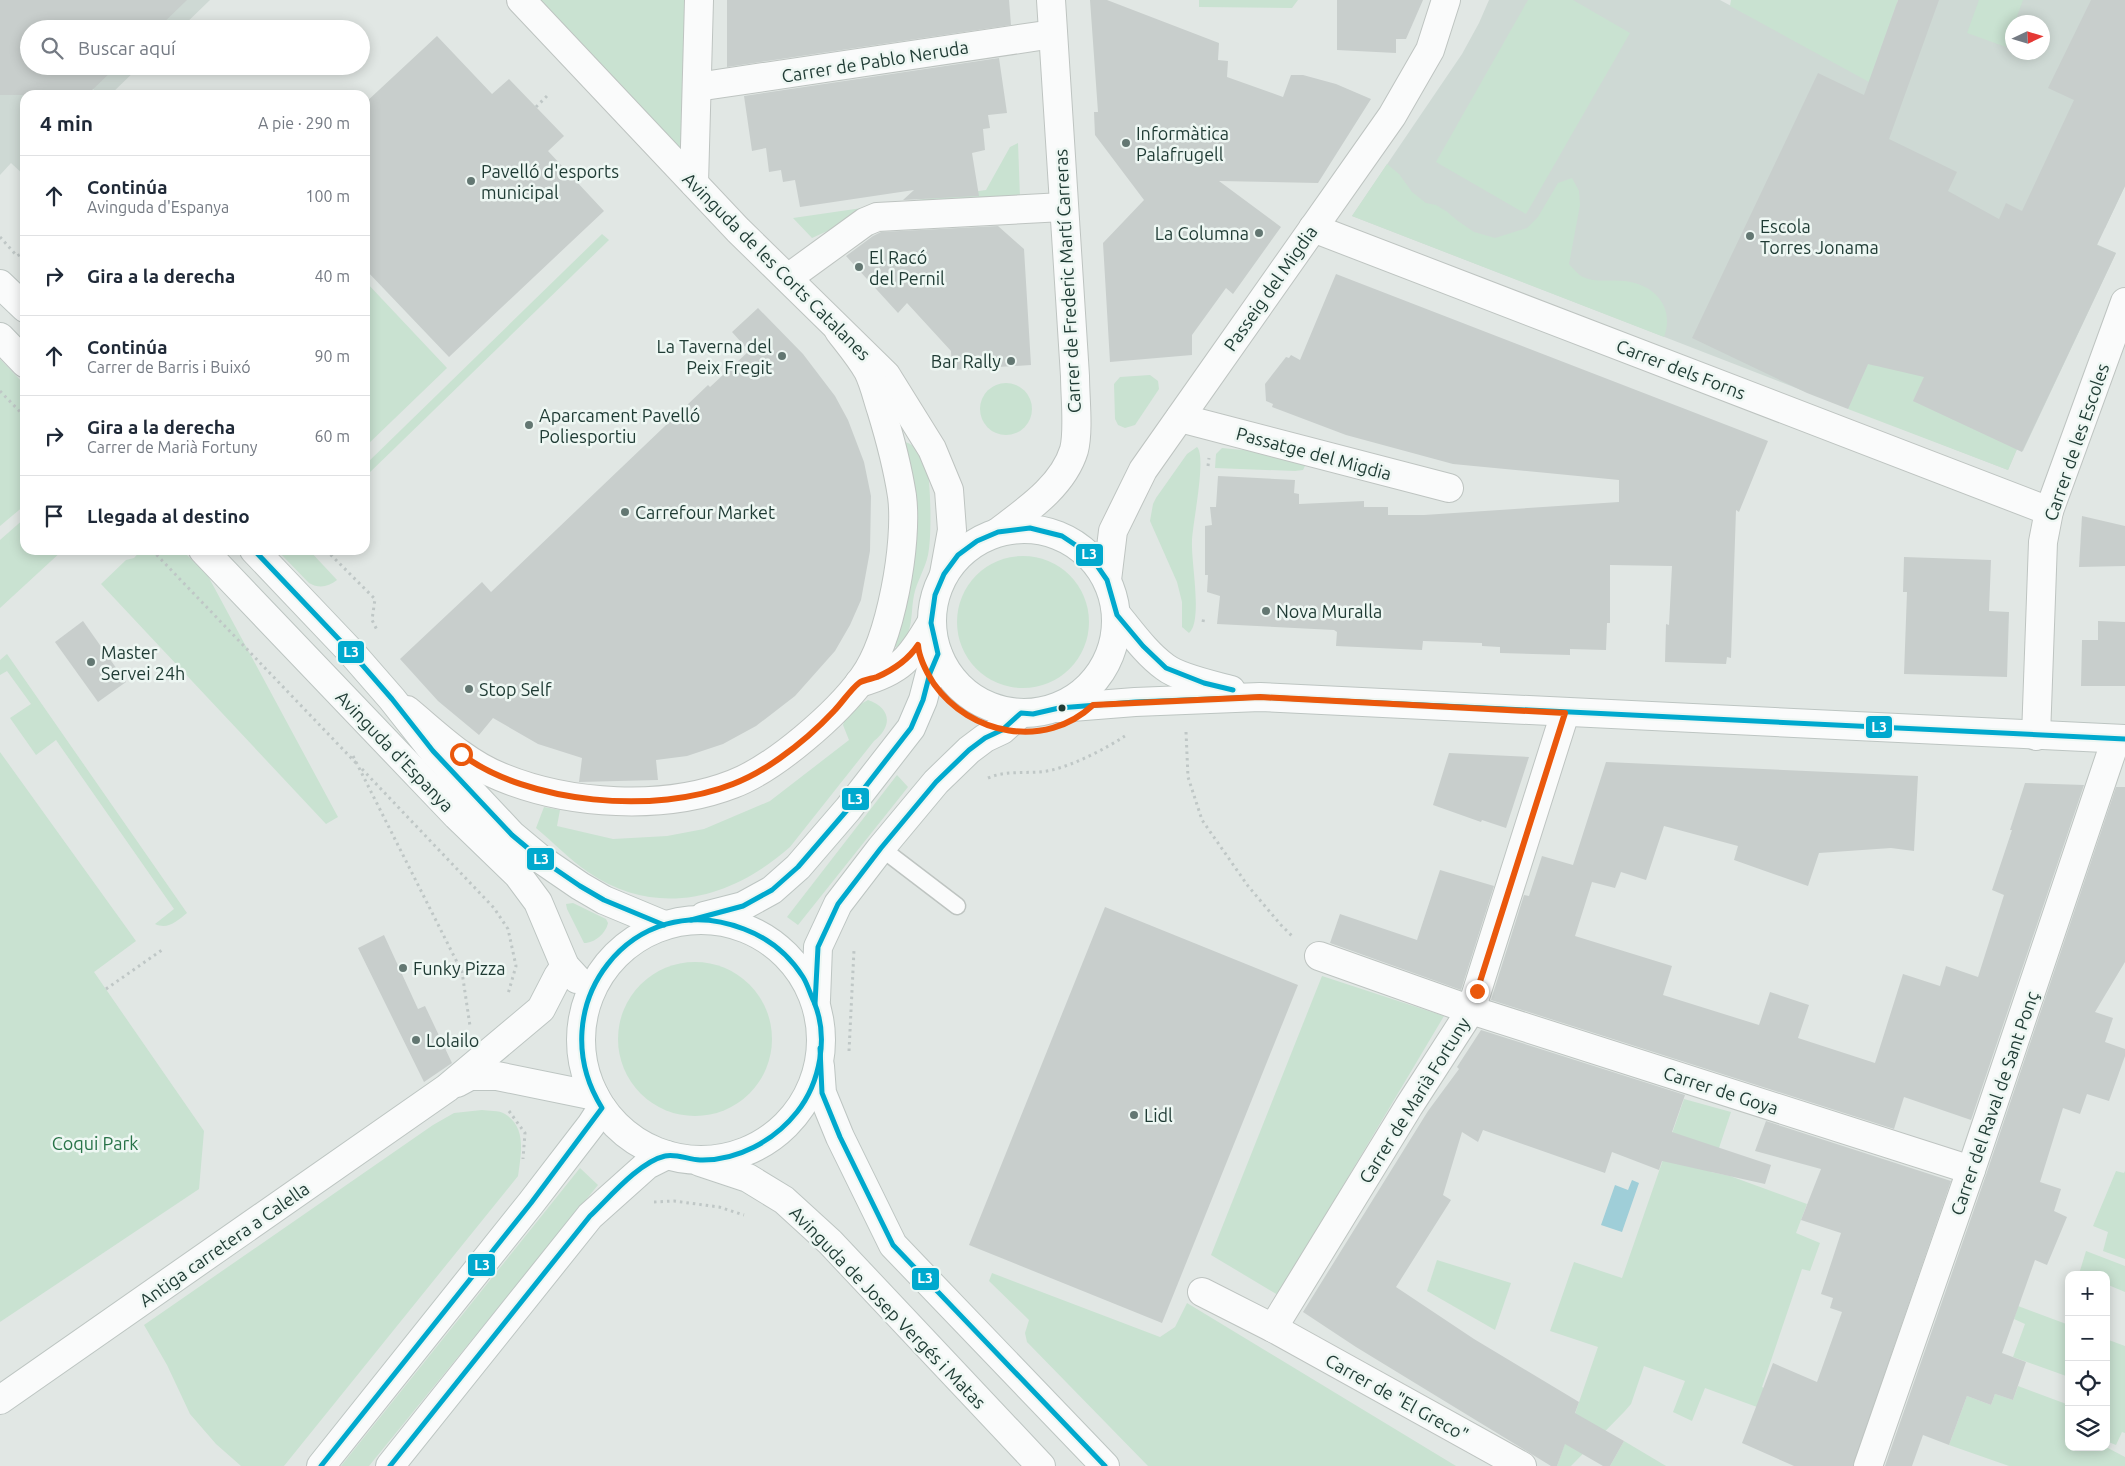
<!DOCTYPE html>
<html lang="es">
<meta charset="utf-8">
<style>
:root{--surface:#fff;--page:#f2f2f3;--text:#1f2937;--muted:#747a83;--line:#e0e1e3}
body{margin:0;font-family:Ubuntu,sans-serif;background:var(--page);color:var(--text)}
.controls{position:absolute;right:15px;bottom:15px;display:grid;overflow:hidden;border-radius:10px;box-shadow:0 2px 12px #0003}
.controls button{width:45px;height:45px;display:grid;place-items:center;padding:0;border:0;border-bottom:1px solid var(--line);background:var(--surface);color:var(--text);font:25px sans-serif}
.compass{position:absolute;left:2005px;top:15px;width:45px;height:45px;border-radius:50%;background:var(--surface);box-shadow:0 2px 12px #0003;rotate:86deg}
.stop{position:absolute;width:15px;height:15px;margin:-11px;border:4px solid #ea580c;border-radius:50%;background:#fff}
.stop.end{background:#ea580c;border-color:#fff;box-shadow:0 1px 5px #0008}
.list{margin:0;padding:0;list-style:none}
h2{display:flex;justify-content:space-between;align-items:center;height:65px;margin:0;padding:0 20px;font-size:21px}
h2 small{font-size:16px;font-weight:400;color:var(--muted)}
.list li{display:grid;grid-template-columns:32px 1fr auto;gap:15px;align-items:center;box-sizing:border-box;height:80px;padding:0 20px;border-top:1px solid var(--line)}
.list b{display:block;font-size:19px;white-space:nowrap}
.list p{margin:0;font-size:16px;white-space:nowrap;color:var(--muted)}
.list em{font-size:16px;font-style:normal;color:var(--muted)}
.icon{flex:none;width:28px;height:28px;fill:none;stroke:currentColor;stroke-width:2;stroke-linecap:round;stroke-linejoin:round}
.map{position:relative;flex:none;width:2125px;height:1466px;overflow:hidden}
.search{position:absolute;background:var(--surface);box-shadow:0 2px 12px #0003;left:20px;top:20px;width:350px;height:55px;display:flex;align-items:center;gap:12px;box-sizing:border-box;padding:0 18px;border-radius:28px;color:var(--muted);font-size:19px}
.panel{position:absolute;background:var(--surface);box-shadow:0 2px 12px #0003;left:20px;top:90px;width:350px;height:465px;border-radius:15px}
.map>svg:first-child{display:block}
.built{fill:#ced9d4;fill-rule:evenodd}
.green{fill:#c9e2d1}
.water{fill:#9fced8}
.building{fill:#c8cecc}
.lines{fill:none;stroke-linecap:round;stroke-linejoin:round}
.lane-casing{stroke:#bec4c1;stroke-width:19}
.street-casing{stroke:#bec4c1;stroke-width:30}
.secondary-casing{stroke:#bdc5c2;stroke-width:30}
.path{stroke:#bfc7c6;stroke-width:3;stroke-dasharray:2.5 4;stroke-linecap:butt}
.lane{stroke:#fafbfb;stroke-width:16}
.street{stroke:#fafbfb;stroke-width:28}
.secondary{stroke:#fafbfb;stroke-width:28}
.bus-1-casing{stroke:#eef7f3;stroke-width:9}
.bus-1{stroke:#00a9ce;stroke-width:5}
.route{stroke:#ea580c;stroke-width:6}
.poi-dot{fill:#637772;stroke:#eef7f3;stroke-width:2}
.bus-dot{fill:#1f3b34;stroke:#eef7f3;stroke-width:2}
.labels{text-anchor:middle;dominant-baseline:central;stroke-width:5;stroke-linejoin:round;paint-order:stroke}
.street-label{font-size:18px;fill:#1f3b34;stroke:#eef7f3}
.poi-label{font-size:18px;fill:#1f3b34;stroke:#eef7f3;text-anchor:start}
.park-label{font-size:18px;fill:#287348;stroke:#eef7f3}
.line-badge{stroke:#eef7f3;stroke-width:2}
.badge-label{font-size:14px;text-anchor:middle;font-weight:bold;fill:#fff}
</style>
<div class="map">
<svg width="2125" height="1466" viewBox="0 0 2125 1466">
<rect width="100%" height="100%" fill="#e1e7e4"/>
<g class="built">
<path d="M0 0H210L180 29H29V66H140L110 95H99L91 87 25 95V176L11 163 0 175Z"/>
<path d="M1489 0H1720L1746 14 1939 0H2125V186L2105 228 2102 227 2094 243 2116 253 2023 451 2017 449 2008 470 1352 216 1462 54 1479 23ZM2012 22H2042V52H2012Z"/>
</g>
<g class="green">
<path d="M537 0H691L687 157Z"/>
<path d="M1199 0H1298L1292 8 1199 7Z"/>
<path d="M1528 0H1573L1630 33 1526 214 1436 162Z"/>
<path d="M1731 0H1898L1869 82 1730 6Z"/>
<path d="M1979 0H2023L2015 22H2012V30L2006 47 1967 33Z"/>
<path d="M1018 143 1020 198 869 212 812 238 793 218 986 190 1010 147Z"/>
<path d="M1387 164 1399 174 1412 192 1426 203 1436 205 1446 211 1458 221 1474 232 1495 238 1527 228 1538 217 1558 183 1572 178 1579 191 1580 205 1569 264C1573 268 1578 275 1583 277 1596 283 1611 279 1625 281 1655 285 1675 307 1664 337L1352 216Z"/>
<path d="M602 234 609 240 365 477V465Z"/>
<path d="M365 281 447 368 365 447Z"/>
<path d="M1954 314 1913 401 2017 449 2008 470 1848 409 1868 364 1875 366Z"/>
<path d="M0 359 25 385V505L0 526Z"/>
<path d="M1150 375 1158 381 1159 389 1135 425 1125 428 1118 425 1115 419 1114 384 1120 377Z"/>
<circle cx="1006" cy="409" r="26"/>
<path d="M905 442C915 445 923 453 926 463 931 479 932 538 928 555 925 569 917 581 914 595 911 609 913 627 905 639 901 647 893 648 886 650 894 625 907 599 912 573 921 529 914 486 905 442Z"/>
<path d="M1197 447C1207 457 1192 525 1192 542 1191 563 1203 621 1189 633L1182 627V602L1177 582 1150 521 1153 504 1156 498 1187 454Z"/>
<path d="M1222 448 1263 452 1304 462 1305 466 1303 470 1295 471 1215 468 1216 454Z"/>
<path d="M25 518V550H63L0 608V540Z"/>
<path d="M141 550H182L208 576 338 817 326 824 101 584 126 560 134 558Z"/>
<path d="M277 550H309L337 580C328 587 319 589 309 583Z"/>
<circle cx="1023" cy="622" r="66"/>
<path d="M7 654 187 913C177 921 168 930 155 924L174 909 56 740 36 755 10 718 31 704 7 671 0 675V660Z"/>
<path d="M868 700C891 708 893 726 874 741L790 847C731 899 657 919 588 872 570 860 553 842 536 828L544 807 560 810 557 826 613 839 667 836 704 829 770 801 849 740 843 725 848 711Z"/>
<path d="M0 752 136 941 94 972 204 1131 199 1189 0 1322Z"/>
<path d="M897 775 908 787 798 925 787 917Z"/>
<path d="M573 903 606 919 608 923C606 933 595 943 584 943L567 909 566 904Z"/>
<circle cx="695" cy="1039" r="77"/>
<path d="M1322 976 1444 1016 1278 1295 1211 1255Z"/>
<path d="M1684 1099 1731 1112 1711 1172 1730 1176 1807 1204 1796 1233 1820 1243 1810 1271 1802 1269 1762 1387 1766 1389 1757 1407 1705 1388 1692 1421 1673 1412 1685 1381 1644 1366 1631 1404 1624 1412 1571 1466H1557L1598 1347 1550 1331 1574 1262 1622 1278Z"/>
<path d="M482 1110C488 1111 499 1110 505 1114 527 1128 521 1154 518 1176L284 1466H241L216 1444 190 1414 167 1365 144 1325 433 1125 454 1113Z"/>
<path d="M580 1168 598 1185 369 1466H341Z"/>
<path d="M2116 1171 2124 1173 2125 1171V1259L2103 1251 2108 1232 2093 1226Z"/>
<path d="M2086 1251 2125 1266V1292L2106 1284V1275L2079 1274Z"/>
<path d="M1437 1260 1511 1283 1495 1330 1427 1291Z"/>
<path d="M992 1273 1160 1337 1175 1327 1187 1303 1456 1466H1148L1027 1342 1025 1333 1029 1320 989 1281Z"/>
<path d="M2018 1306 2069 1325V1377L2013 1357 2025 1324 2014 1319Z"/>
<path d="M2106 1339 2125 1346V1433L2122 1432 2116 1445 2106 1441Z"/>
<path d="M2018 1386 2069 1405V1447H2106L2125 1457V1466H2009L1949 1445 1967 1396 1991 1405 1995 1394 2013 1400Z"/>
<path d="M1624 1441 1666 1466H1610Z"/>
</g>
<path class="water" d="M1632 1180 1639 1183 1622 1232 1601 1225 1615 1185 1628 1190Z"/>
<g class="building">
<path d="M0 0H187L157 29H29V66H117L87 95H0Z"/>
<path d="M727 0H1009L1011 25 727 67Z"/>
<path d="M1090 0H1107L1219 43 1218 60 1228 61 1227 77 1283 97 1291 75H1303L1336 84 1371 99 1318 183 1219 181 1281 227 1233 294 1226 288 1192 335V355L1110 362 1103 243 1144 200 1095 135 1094 112H1098Z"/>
<path d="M1337 0H1423L1406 39H1396V53L1337 50Z"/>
<path d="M1898 0H1939L1889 139 1957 172 1948 191 1999 219 2006 203 2022 211 2074 100 2048 88 2091 0H2125V186L2097 245 2116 253 2022 452 1913 401 1924 377 1868 364 1848 409 1807 393 1692 338 1818 73 1864 95Z"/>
<path d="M437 36 492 94 509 79 564 136 548 151 604 211 449 357 365 269V103Z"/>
<path d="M999 58 1007 113 988 115 990 128 983 129 985 150 972 153 979 196 903 200 914 190 800 207 795 180 783 182 781 170 769 172 766 148 752 151 744 96Z"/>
<path d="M998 226 1024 249 1031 365 952 370 951 351 907 303 898 313 846 256 873 236 881 232Z"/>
<path d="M1336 274 1768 441 1739 512 1736 510 1731 658 1727 657 1726 664 1665 662 1666 624 1669 625 1672 566 1610 565V623H1607L1606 650 1570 649V655L1500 653V647L1482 646V643L1423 641 1422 650 1336 646 1337 632 1334 630 1217 624 1220 596 1207 592 1208 575H1205V526L1212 525 1210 507H1216L1218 476 1295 480 1294 493 1299 494V504L1364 501V507H1388V515H1424L1619 502V480L1453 464 1346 435 1272 407 1273 404 1266 401 1265 384 1286 357 1289 358 1291 355 1300 360Z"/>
<path d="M758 308 803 354 835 396 848 420 864 462 871 496 870 551 861 600 850 625 835 651 795 696 756 726 723 744 687 756 656 760 658 780 579 782 582 758 538 744 493 718 479 735 438 701 400 659 482 582 491 592 708 385 710 387 749 351 732 332Z"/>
<path d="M2082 516 2125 526V566L2079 567Z"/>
<path d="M1904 557 1991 560 1989 611 2009 612 2007 677 1904 674 1907 592H1903Z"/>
<path d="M83 621 126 682 98 702 55 642Z"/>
<path d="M2098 621 2125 622V686H2081L2082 640H2098Z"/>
<path d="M1449 753 1529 757 1506 828 1482 820 1481 822 1433 805Z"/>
<path d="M1606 762 1918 776 1914 851 1891 848 1819 853 1808 886 1734 860 1738 846 1664 826 1646 880 1621 872 1615 888 1592 882 1575 936 1672 966 1663 995 1759 1025 1770 992 1809 1005 1798 1038 1875 1063 1903 974 1940 986 1946 966 1978 977 2004 895 1992 890 2012 830H2010L2025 783 2084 785 1971 1120 1904 1097 1894 1129 1491 1000 1524 895 1529 896 1542 856 1573 865Z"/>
<path d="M2116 787H2125V962L2095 1012 2113 1018 2105 1042 2125 1049V1056L2109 1101 2087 1094 2080 1114 2063 1108 2040 1182 2061 1189 2054 1211 2067 1217 2047 1265 2035 1260 2002 1353 2026 1362 2013 1400 1995 1394 1991 1405 1967 1396 1949 1445 1923 1435 1912 1466H1885L1986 1175Z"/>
<path d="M1440 870 1494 886 1461 990 1330 943 1340 914 1417 940Z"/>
<path d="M1105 907 1298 985 1162 1323 969 1245Z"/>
<path d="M384 935 418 1009 425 1006 452 1063 424 1082 358 948Z"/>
<path d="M1481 1030 1685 1095 1672 1132 1771 1165 1765 1184 1662 1161 1659 1170 1612 1152 1605 1173 1483 1130 1478 1142 1462 1132 1443 1195 1451 1200 1396 1287 1474 1339 1579 1402 1575 1413 1624 1441 1610 1466H1603L1565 1444 1557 1466H1551L1356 1347 1303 1312 1428 1111 1459 1069 1457 1067Z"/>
<path d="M1766 1121 1951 1181 1853 1466H1794L1742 1443 1773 1363 1817 1382 1842 1312 1830 1308 1833 1298 1821 1294 1841 1233 1801 1220 1821 1169 1755 1151Z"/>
</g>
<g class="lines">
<g class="lane-casing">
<path id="lane" d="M881 848 957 906"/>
</g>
<g class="street-casing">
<g id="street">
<path d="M521 0 738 230 886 375 932 449 949 490 952 530 944 574"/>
<path d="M697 87 1053 34"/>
<path d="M694 183 699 0"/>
<path d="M1313 228 2049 511"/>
<path d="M788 278 865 222 877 217 1063 207"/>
<path d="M1180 418 1449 488"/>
<path d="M998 532C1027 510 1063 486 1074 450 1079 431 1075 396 1075 376L1051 0"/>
<path d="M1107 580 1113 531 1143 470 1392 116 1430 50 1446 0"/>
<path d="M859 683C901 671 910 659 931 623"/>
<path d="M407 710C436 734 465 763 501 777 569 805 664 811 733 784 775 768 837 714 863 678 891 640 908 542 902 496 898 470 889 435 881 409 877 397 874 383 868 371 860 357 849 344 839 331"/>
<path d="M2036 736 2043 542 2049 511 2125 302"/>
<path d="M1319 956 1471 1010 1971 1170"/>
<path d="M1202 1292 1273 1328 1522 1466"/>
<path d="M1273 1328 1409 1106 1471 1010 1565 713"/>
<path d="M1868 1466 1971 1170 2116 739"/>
</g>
</g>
<g class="secondary-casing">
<g id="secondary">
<path d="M0 284 25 308"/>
<path d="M0 337 25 363"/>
<circle cx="1024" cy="621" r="92"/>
<path d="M203 550 457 816 518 875 538 902 565 966 577 979"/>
<path d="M254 550 351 652 392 699 433 751 512 835 542 860 580 886 604 900 664 925"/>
<path d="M1117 615C1132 633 1146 653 1165 667 1179 678 1213 685 1231 690"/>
<path d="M1059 708 1135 702 1260 697 2125 739"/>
<path d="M704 916 743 906 772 890 798 867 848 809 911 728 923 700 930 673 938 654"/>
<circle cx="701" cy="1040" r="120"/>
<path d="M816 1000 818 947 838 904 881 848 936 782 969 750 985 738 1002 730 1021 713"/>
<path d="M820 1066 822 1093 840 1137 893 1245 1105 1466"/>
<path d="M457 1083 470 1076H497L595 1096"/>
<path d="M700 1162 748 1178 784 1200 830 1242 1041 1466"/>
<path d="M0 1400 447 1088 541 1009 558 976 565 966"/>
<path d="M321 1466 531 1203 591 1125 602 1108"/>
<path d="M390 1466 590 1216 647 1165 667 1155"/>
</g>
</g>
<g class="path">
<path d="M536 107 547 96"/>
<path d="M0 237 17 256 25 252"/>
<path d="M0 391 25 417"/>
<path d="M1208 466 1209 458"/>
<path d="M152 550 356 763"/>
<path d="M326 550 375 599 372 620 377 630"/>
<path d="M1203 622 1204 617"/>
<path d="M1186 732 1188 777 1202 820 1248 886 1281 925 1293 937"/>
<path d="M353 756 462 972 470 1026"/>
<path d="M362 769 494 908 508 929 516 966 508 994"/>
<path d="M988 778C1009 769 1031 775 1052 770 1076 764 1105 749 1125 736"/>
<path d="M106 989 162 950"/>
<path d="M849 1051 854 950"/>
<path d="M509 1111 525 1133 523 1159"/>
<path d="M654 1202 674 1201 719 1207 744 1215"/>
</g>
<use href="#lane" class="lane"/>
<use href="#street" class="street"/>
<use href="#secondary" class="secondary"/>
<g class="bus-1-casing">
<g id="bus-1">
<path d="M254 550 351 652 392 699 433 751 512 835 542 860 580 886 604 900 664 925"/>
<path d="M691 920 743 906 772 890 798 867 848 809 911 728 923 700 930 673 938 654 931 623 935 595 944 574 958 555 977 541 998 532 1030 528 1062 536 1089 554 1107 580 1117 615 1143 646 1166 668 1204 683 1233 690"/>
<path d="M815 1004 818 947 838 904 881 848 936 782 969 750 985 738 1002 730 1021 713 1033 714 1059 708 1135 702 1260 697 2125 739"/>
<path d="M820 1048 822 1093 840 1137 893 1245 1105 1466"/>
<path d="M321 1466 531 1203 602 1108C539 1007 633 885 744 929 768 938 789 955 803 977 808 985 810 994 814 1002 829 1037 820 1083 797 1112 774 1141 737 1161 700 1160 689 1160 676 1153 665 1156 639 1162 609 1198 590 1216L390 1466"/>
</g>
</g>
<use href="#bus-1" class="bus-1"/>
</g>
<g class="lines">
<path class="route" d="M461 754C528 804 656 815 733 784 749 778 766 768 780 758 797 746 819 727 834 711 842 703 850 690 859 683 863 680 871 679 877 677 893 670 908 660 918 645 919 658 927 673 934 684 970 735 1045 750 1093 705L1260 697 1565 713 1477 991"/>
</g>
<g class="poi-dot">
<circle cx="1126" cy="143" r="5"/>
<circle cx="471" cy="181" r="5"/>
<circle cx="1259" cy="233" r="5"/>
<circle cx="1750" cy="236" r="5"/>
<circle cx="859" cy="267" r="5"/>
<circle cx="782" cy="356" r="5"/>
<circle cx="1011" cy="361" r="5"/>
<circle cx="529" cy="425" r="5"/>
<circle cx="625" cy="512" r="5"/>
<circle cx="1266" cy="611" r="5"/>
<circle cx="91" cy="662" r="5"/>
<circle cx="469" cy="689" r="5"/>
<circle cx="403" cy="968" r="5"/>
<circle cx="416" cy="1040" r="5"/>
<circle cx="1134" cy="1115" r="5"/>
</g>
<circle class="bus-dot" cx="1062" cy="708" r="4.5"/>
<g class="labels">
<g class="street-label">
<text transform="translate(875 61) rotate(-9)">Carrer de Pablo Neruda</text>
<text transform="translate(777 266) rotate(45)">Avinguda de les Corts Catalanes</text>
<text transform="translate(1067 281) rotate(-93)">Carrer de Frederic Martí Carreras</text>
<text transform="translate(1270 288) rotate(-55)">Passeig del Migdia</text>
<text transform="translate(1681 369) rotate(21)">Carrer dels Forns</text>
<text transform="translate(2076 442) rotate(-71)">Carrer de les Escoles</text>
<text transform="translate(1314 453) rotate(15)">Passatge del Migdia</text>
<text transform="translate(395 751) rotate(46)">Avinguda d'Espanya</text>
<text transform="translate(1721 1090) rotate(18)">Carrer de Goya</text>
<text transform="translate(1414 1100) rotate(-58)">Carrer de Marià Fortuny</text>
<text transform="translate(1994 1103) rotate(-71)">Carrer del Raval de Sant Ponç</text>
<text transform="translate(224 1244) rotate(-35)">Antiga carretera a Calella</text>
<text transform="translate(888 1307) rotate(46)">Avinguda de Josep Vergés i Matas</text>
<text transform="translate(1397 1397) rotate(29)">Carrer de "El Greco"</text>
</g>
<g class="poi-label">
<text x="1136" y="133">Informàtica<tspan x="1136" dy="21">Palafrugell</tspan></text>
<text x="481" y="171">Pavelló d'esports<tspan x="481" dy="21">municipal</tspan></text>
<text x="1760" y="226">Escola<tspan x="1760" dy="21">Torres Jonama</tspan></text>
<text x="1249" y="233" text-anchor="end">La Columna</text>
<text x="869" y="257">El Racó<tspan x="869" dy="21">del Pernil</tspan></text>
<text x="772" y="346" text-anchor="end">La Taverna del<tspan x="772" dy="21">Peix Fregit</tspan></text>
<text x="1001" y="361" text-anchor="end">Bar Rally</text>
<text x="539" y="415">Aparcament Pavelló<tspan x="539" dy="21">Poliesportiu</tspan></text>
<text x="635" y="512">Carrefour Market</text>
<text x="1276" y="611">Nova Muralla</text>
<text x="101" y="652">Master<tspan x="101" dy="21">Servei 24h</tspan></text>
<text x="479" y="689">Stop Self</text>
<text x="413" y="968">Funky Pizza</text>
<text x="426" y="1040">Lolailo</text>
<text x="1144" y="1115">Lidl</text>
</g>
<g class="park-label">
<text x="95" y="1143">Coqui Park</text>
</g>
</g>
<g class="line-badge">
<rect x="1075" y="543" width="29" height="24" rx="5" fill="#00a9ce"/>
<rect x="337" y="640" width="28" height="24" rx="5" fill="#00a9ce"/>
<rect x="1865" y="715" width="28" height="24" rx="5" fill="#00a9ce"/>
<rect x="841" y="787" width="29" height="24" rx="5" fill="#00a9ce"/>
<rect x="526" y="847" width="29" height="24" rx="5" fill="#00a9ce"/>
<rect x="467" y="1253" width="29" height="24" rx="5" fill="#00a9ce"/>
<rect x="911" y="1267" width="29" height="24" rx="5" fill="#00a9ce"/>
</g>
<g class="badge-label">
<text x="1089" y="559">L3</text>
<text x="351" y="657">L3</text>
<text x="1879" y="732">L3</text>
<text x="855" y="804">L3</text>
<text x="541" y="864">L3</text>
<text x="482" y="1270">L3</text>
<text x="925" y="1283">L3</text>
</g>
</svg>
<div class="controls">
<button>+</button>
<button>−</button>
<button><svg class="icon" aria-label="locate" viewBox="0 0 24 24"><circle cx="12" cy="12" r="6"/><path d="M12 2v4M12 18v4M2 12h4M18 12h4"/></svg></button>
<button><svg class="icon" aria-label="layers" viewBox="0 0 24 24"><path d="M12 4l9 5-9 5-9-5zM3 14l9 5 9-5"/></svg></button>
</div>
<svg class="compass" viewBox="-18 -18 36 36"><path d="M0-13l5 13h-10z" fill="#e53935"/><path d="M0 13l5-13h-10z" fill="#747a83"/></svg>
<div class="stop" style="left:461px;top:754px"></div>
<div class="stop end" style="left:1477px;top:991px"></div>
<div class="search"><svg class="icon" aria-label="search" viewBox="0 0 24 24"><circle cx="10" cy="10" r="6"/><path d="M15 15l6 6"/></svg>Buscar aquí</div>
<section class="panel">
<h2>4 min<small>A pie · 290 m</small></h2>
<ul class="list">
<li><svg class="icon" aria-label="ahead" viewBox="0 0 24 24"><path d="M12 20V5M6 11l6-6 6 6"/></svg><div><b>Continúa</b><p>Avinguda d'Espanya</p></div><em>100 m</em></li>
<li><svg class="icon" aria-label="right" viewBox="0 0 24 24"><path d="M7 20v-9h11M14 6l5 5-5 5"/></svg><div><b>Gira a la derecha</b></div><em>40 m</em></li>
<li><svg class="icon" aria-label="ahead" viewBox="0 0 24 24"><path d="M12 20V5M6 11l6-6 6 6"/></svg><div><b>Continúa</b><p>Carrer de Barris i Buixó</p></div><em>90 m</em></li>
<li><svg class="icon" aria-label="right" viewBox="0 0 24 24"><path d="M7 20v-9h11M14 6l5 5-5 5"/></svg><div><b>Gira a la derecha</b><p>Carrer de Marià Fortuny</p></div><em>60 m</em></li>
<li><svg class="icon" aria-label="arrive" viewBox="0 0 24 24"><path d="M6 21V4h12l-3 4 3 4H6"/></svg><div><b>Llegada al destino</b></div></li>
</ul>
</section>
</div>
